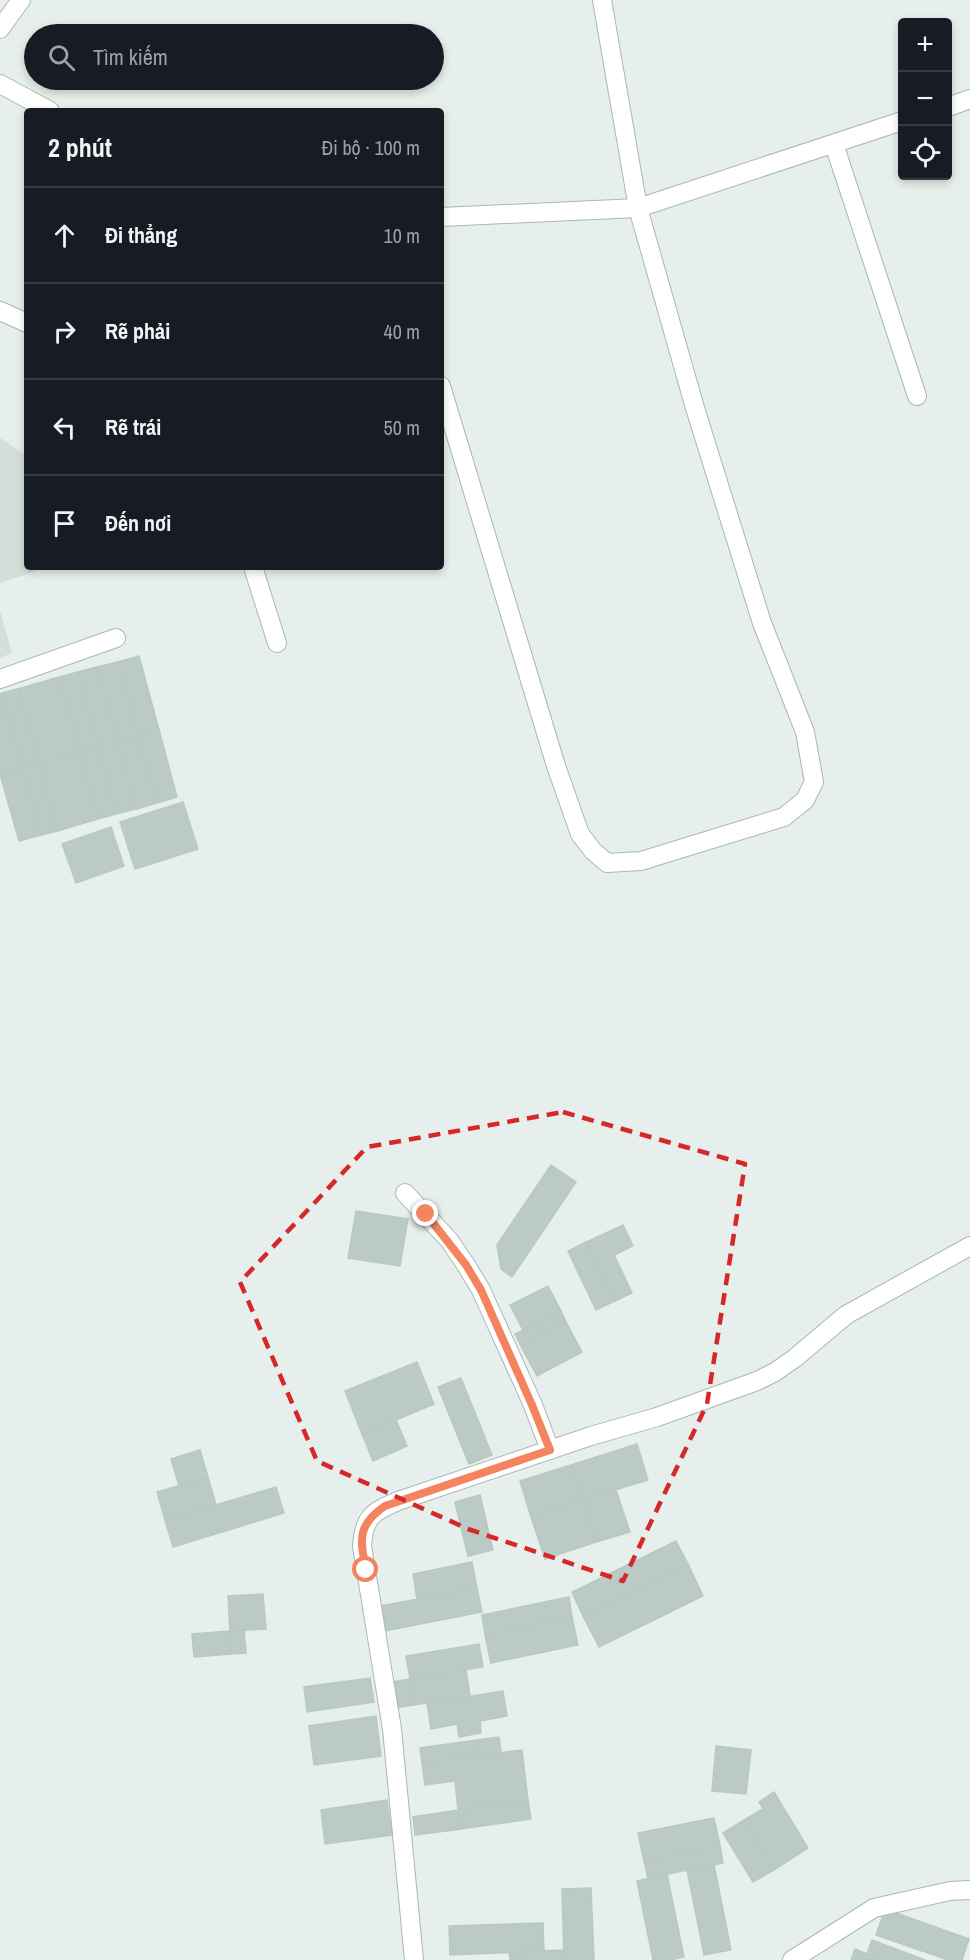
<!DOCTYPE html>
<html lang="vi">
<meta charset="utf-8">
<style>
:root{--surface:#171b24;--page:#20242c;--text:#f1f3f6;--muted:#9ea1a6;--line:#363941}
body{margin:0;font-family:"Archivo Narrow",sans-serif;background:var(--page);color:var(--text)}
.controls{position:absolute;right:18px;top:18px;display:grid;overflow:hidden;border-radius:6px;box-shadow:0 3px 9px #0003}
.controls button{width:54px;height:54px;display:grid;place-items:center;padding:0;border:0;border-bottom:2px solid var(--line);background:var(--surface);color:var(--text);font:30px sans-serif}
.stop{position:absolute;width:18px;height:18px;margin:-14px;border:4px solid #f4845f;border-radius:50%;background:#fff}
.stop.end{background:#f4845f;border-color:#fff;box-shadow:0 2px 6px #0008}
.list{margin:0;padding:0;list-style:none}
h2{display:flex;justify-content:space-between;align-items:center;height:78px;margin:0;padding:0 24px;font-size:26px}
h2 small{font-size:20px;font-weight:400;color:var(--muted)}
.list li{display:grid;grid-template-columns:39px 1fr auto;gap:18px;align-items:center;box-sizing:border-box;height:96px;padding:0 24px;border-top:2px solid var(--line)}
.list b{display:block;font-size:22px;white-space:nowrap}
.list em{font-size:20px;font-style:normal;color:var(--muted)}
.icon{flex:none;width:33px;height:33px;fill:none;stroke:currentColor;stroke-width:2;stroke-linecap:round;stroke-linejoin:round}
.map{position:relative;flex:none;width:970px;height:1960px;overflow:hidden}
.search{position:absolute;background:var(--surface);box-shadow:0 3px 9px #0003;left:24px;top:24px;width:420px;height:66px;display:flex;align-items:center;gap:15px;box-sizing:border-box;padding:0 21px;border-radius:33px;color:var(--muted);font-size:22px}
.panel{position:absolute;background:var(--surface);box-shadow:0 3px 9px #0003;left:24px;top:108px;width:420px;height:462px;border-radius:6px}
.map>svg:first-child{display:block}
.built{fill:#d4dfda}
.building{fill:#bbcac4;stroke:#b8c9c2;stroke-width:1.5}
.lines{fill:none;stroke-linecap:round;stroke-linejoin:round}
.street-casing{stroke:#a8b8b2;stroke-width:20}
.street{stroke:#fff;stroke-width:18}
.route{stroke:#f4845f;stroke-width:8}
.marked{fill:none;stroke:#d62828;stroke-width:4.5;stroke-dasharray:12 8;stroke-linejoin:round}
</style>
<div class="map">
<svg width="970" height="1960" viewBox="0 0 970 1960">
<rect width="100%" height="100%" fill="#e6efeb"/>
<g class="built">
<path d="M0 438 27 456V567H48L0 583Z"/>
<path d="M0 610 12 653 0 658Z"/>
</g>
<g class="building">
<path d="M139 656 159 730 138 736 118 662Z"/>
<path d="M118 662 138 736 117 741 97 667Z"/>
<path d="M97 667 117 741 98 747 78 672Z"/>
<path d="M78 672 98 747 80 752 59 677Z"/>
<path d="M59 677 80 752 39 764 18 689Z"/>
<path d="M18 689 39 764 23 768 2 693Z"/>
<path d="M2 693 23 768 0 774V694Z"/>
<path d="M159 730 177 797 157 803 138 736Z"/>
<path d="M138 736 157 803 136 809 117 741Z"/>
<path d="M117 741 136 809 116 814 98 747Z"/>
<path d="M98 747 116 814 98 819 80 752Z"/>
<path d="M80 752 98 819 57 831 39 764Z"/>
<path d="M39 764 57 831 41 835 23 768Z"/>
<path d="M23 768 41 835 19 841 0 774Z"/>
<path d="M183 802 198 849 135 869 120 822Z"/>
<path d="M111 827 124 866 76 883 62 844Z"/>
<path d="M551 1165 576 1182 512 1277 501 1269 497 1245Z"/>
<path d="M356 1211 408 1219 400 1266 348 1258Z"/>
<path d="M623 1225 633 1246 614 1255 632 1293 615 1301 586 1242Z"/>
<path d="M586 1242 615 1301 596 1310 568 1251Z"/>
<path d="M548 1286 561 1311 523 1330 510 1305Z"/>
<path d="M561 1311 566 1322 521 1346 515 1334Z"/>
<path d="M566 1322 582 1352 537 1376 521 1346Z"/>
<path d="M417 1362 434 1404 362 1434 345 1391Z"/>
<path d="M461 1378 492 1455 469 1464 438 1387Z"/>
<path d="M396 1420 407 1446 373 1461 362 1434Z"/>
<path d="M637 1444 648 1480 582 1500 571 1465Z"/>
<path d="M200 1450 208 1477 179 1486 171 1459Z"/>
<path d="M571 1465 582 1500 531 1517 520 1481Z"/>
<path d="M208 1477 216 1505 165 1520 157 1492Z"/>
<path d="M276 1487 284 1513 173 1547 165 1520Z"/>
<path d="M616 1490 630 1532 596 1542 582 1500Z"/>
<path d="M480 1495 493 1550 468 1556 455 1502Z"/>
<path d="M582 1500 596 1542 545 1559 531 1517Z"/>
<path d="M676 1541 688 1564 583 1616 572 1592Z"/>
<path d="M472 1562 477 1588 417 1599 413 1574Z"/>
<path d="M688 1564 703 1596 599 1647 583 1616Z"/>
<path d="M477 1588 482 1612 384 1631 380 1606Z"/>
<path d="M263 1594 266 1629 230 1631 228 1596Z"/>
<path d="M569 1597 572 1617 485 1635 482 1615Z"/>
<path d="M572 1617 578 1645 491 1663 485 1635Z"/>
<path d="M244 1630 246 1653 231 1654 230 1631Z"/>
<path d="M230 1631 231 1654 194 1657 192 1634Z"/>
<path d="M479 1644 483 1667 410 1679 406 1656Z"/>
<path d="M466 1670 470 1696 414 1705 410 1679Z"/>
<path d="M370 1678 374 1702 307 1712 304 1687Z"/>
<path d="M410 1679 414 1705 395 1708 391 1682Z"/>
<path d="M503 1691 507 1716 480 1721 481 1733 459 1737 457 1724 431 1729 427 1703Z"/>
<path d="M376 1716 381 1756 314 1765 309 1726Z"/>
<path d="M499 1737 501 1752 478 1755 477 1740Z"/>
<path d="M477 1740 478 1755 422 1763 420 1748Z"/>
<path d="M716 1746 751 1750 746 1794 712 1791Z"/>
<path d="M522 1750 528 1800 458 1810 455 1781 425 1785 422 1763Z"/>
<path d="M774 1792 808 1848 774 1870 744 1820 763 1809 759 1802Z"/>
<path d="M387 1800 392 1835 325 1844 321 1810Z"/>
<path d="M528 1800 531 1819 461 1829 458 1810Z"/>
<path d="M458 1810 461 1829 415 1835 413 1817Z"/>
<path d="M714 1818 720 1846 644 1861 638 1833Z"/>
<path d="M744 1820 774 1870 753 1882 723 1833Z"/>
<path d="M720 1846 723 1863 648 1878 644 1861Z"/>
<path d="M714 1865 731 1950 704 1955 687 1870Z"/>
<path d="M667 1874 684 1957 670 1960H653L637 1881Z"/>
<path d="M591 1888 594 1960H564L562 1889Z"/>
<path d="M885 1909 969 1939 962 1960H948L876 1935Z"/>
<path d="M543 1923 544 1951 450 1955 449 1926Z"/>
<path d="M872 1940 925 1960H883L867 1954Z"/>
<path d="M855 1949 867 1954 883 1960H851Z"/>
<path d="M564 1950V1960H510L509 1952Z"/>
</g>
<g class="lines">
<g class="street-casing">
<g id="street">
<path d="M0 29 21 0"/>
<path d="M0 84 50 111"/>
<path d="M948 107 970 99"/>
<path d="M834 144 917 396"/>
<path d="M441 217 638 208 902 121"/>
<path d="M0 311 27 323"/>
<path d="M441 386 556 766 580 834 593 851 607 863 641 861 784 817 805 800 814 782 805 732 762 623 695 408 638 208 602 0"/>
<path d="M253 567 277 643"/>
<path d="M0 679 116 638"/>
<path d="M405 1193 449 1240 466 1265 481 1290 533 1405 550 1450"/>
<path d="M414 1960 392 1729 362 1546C364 1517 372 1512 398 1501L591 1436 657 1417 757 1381 775 1372 795 1358 846 1315 970 1246"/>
<path d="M792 1960 874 1908 950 1891 970 1890"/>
</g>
</g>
<use href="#street" class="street"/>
</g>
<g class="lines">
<path class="route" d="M366 1570C360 1539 357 1525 385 1506L550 1450 532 1405 481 1290 466 1265 426 1214"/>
</g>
<path class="marked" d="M563 1112 745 1164 707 1404 623 1581 468 1529 317 1461 240 1282 367 1147Z"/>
</svg>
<div class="controls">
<button>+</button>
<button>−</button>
<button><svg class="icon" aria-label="locate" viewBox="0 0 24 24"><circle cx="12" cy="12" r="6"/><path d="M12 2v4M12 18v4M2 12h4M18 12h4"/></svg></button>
</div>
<div class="stop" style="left:366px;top:1570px"></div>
<div class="stop end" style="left:426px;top:1214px"></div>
<div class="search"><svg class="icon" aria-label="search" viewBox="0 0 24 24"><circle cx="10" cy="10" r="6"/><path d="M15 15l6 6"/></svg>Tìm kiếm</div>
<section class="panel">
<h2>2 phút<small>Đi bộ · 100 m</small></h2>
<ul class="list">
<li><svg class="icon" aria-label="ahead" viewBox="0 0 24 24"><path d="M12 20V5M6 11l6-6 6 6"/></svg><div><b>Đi thẳng</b></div><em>10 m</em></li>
<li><svg class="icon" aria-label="right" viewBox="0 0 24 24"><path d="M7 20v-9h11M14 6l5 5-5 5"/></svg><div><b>Rẽ phải</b></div><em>40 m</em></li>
<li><svg class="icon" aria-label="left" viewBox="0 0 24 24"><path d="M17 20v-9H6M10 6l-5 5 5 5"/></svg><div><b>Rẽ trái</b></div><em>50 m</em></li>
<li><svg class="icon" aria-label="arrive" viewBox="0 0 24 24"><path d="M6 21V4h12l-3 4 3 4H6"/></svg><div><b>Đến nơi</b></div></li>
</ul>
</section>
</div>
